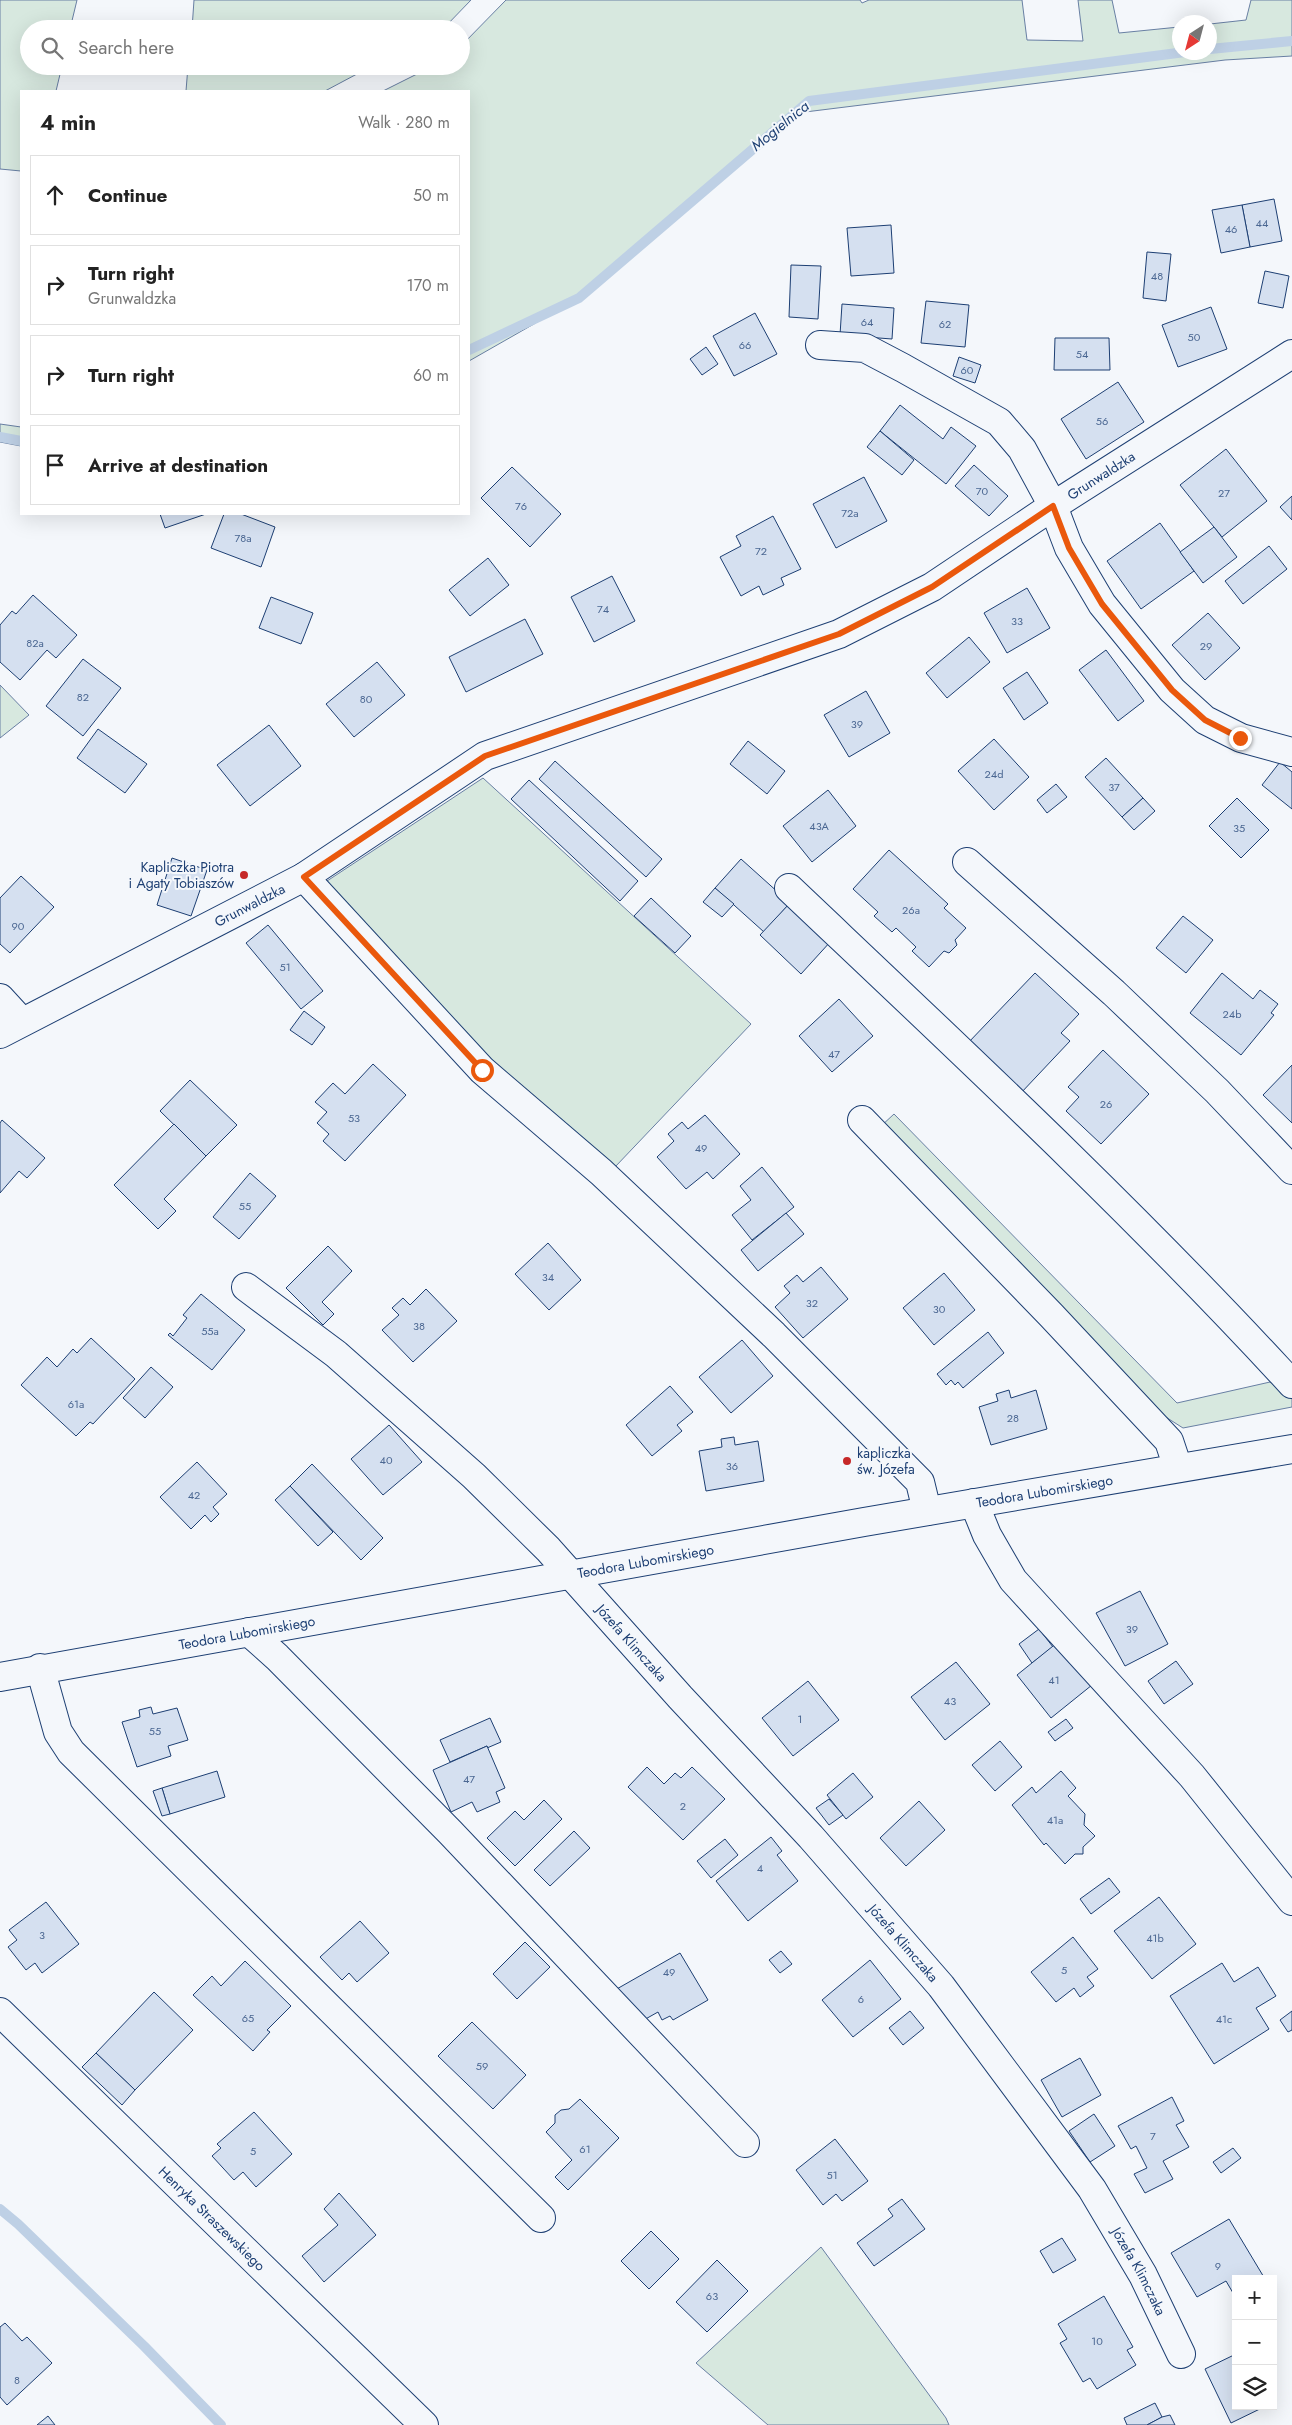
<!DOCTYPE html>
<meta charset="utf-8">
<style>
:root{--surface:#fff;--page:#f2f2f2;--text:#222;--muted:#767676;--line:#e0e0e0}
body{margin:0;font-family:Jost,sans-serif;background:var(--page);color:var(--text)}
.controls{position:absolute;right:15px;bottom:15px;display:grid;overflow:hidden;border-radius:0px;box-shadow:0 5px 20px #0002}
.controls button{width:45px;height:45px;display:grid;place-items:center;padding:0;border:0;border-bottom:1px solid var(--line);background:var(--surface);color:var(--text);font:25px sans-serif}
.compass{position:absolute;left:1172px;top:15px;width:45px;height:45px;border-radius:50%;background:var(--surface);box-shadow:0 5px 20px #0002;rotate:216deg}
.stop{position:absolute;width:15px;height:15px;margin:-11px;border:4px solid #ea580c;border-radius:50%;background:#fff}
.stop.end{background:#ea580c;border-color:#fff;box-shadow:0 1px 5px #0008}
.list{margin:0;padding:0;list-style:none}
h2{display:flex;justify-content:space-between;align-items:center;height:65px;margin:0;padding:0 20px;font-size:21px}
h2 small{font-size:16px;font-weight:400;color:var(--muted)}
.list li{display:grid;grid-template-columns:32px 1fr auto;gap:15px;align-items:center;box-sizing:border-box;height:80px;margin:0 10px 10px;padding:0 10px;border:1px solid var(--line);border-radius:0px}
.list b{display:block;font-size:19px;white-space:nowrap}
.list p{margin:0;font-size:16px;white-space:nowrap;color:var(--muted)}
.list em{font-size:16px;font-style:normal;color:var(--muted)}
.icon{flex:none;width:28px;height:28px;fill:none;stroke:currentColor;stroke-width:2;stroke-linecap:round;stroke-linejoin:round}
.map{position:relative;flex:none;width:1292px;height:2425px;overflow:hidden}
.search{position:absolute;background:var(--surface);box-shadow:0 5px 20px #0002;left:20px;top:20px;width:450px;height:55px;display:flex;align-items:center;gap:12px;box-sizing:border-box;padding:0 18px;border-radius:28px;color:var(--muted);font-size:19px}
.panel{position:absolute;background:var(--surface);box-shadow:0 5px 20px #0002;left:20px;top:90px;width:450px;height:425px;border-radius:0px}
.map>svg:first-child{display:block}
.green{fill:#d7e8df;stroke:#687fa3}
.lines{fill:none;stroke-linecap:round;stroke-linejoin:round}
.stream{stroke:#bed0e5;stroke-width:10}
.building{fill:#d5e0f0;stroke:#1d3f73}
.minor-casing{stroke:#1d3f73;stroke-width:30}
.highway-casing{stroke:#1d3f73;stroke-width:30}
.minor{stroke:#f4f7fb;stroke-width:28}
.highway{stroke:#f4f7fb;stroke-width:28}
.route{stroke:#ea580c;stroke-width:6}
.poi-dot{fill:#c62828;stroke:#f4f7fb;stroke-width:2}
.labels{text-anchor:middle;dominant-baseline:central;stroke-width:4;stroke-linejoin:round;paint-order:stroke}
.number-label{font-size:11px;fill:#4b6792}
.street-label{font-size:14px;fill:#1d3f73;stroke:#f4f7fb}
.poi-label{font-size:14px;fill:#1d3f73;stroke:#f4f7fb;text-anchor:end}
.water-label{font-size:15px;font-style:italic;fill:#1d3f73;stroke:#f4f7fb}
</style>
<div class="map">
<svg width="1292" height="2425" viewBox="0 0 1292 2425">
<rect width="100%" height="100%" fill="#f4f7fb"/>
<g class="green">
<path d="M0 0H77L70 29H29V66H62L56 91H21V171L0 169Z"/>
<path d="M194 0H471L443 29H192Z"/>
<path d="M506 0H860L862 3 869 0H1022L1027 40 1083 41 1078 0H1112L1119 33 1179 27 1180 52H1210V24L1246 20 1251 0H1292V56L1225 60 797 113 590 292 469 361V91H383L433 66H461V46Z"/>
<path d="M188 66H372L325 91H186Z"/>
<path d="M0 424 21 427V446L0 442Z"/>
<path d="M0 685 29 715 0 738Z"/>
<path d="M483 778 751 1024 615 1167 482 1055 321 885Z"/>
<path d="M894 1114 1177 1403 1279 1380 1292 1389V1407L1183 1428 1150 1407 880 1127Z"/>
<path d="M821 2247 946 2418 949 2425H768L696 2363Z"/>
</g>
<g class="lines">
<g class="stream">
<path d="M1210 49 1292 41"/>
<path d="M469 350 579 298 809 101 1185 52"/>
<path d="M0 437 21 441"/>
<path d="M0 2209 18 2224 144 2346 221 2425"/>
</g>
</g>
<g class="building">
<path d="M1274 199 1282 241 1250 247 1242 205Z"/>
<path d="M1242 205 1250 247 1221 253 1212 210Z"/>
<path d="M891 225 894 273 851 276 847 228Z"/>
<path d="M1147 252 1171 254 1166 301 1143 298Z"/>
<path d="M791 265 821 266 818 319 789 317Z"/>
<path d="M1265 271 1289 276 1283 308 1258 303Z"/>
<path d="M926 301 969 305 965 347 921 343Z"/>
<path d="M842 304 894 308 892 339 840 335Z"/>
<path d="M1211 307 1227 349 1178 367 1162 325Z"/>
<path d="M755 313 777 354 734 376 713 336Z"/>
<path d="M1055 338H1109L1110 370H1054Z"/>
<path d="M706 347 718 364 702 375 690 359Z"/>
<path d="M959 357 981 365 975 383 953 376Z"/>
<path d="M1118 382 1144 422 1086 459 1061 419Z"/>
<path d="M900 405 943 439 951 427 976 446 946 484 880 431Z"/>
<path d="M880 431 914 460 902 475 867 447Z"/>
<path d="M1226 449 1267 501 1222 537 1180 485Z"/>
<path d="M974 465 1008 496 989 516 955 486Z"/>
<path d="M512 467 561 514 530 547 481 498Z"/>
<path d="M864 477 887 521 836 548 813 504Z"/>
<path d="M1292 496V520L1280 507Z"/>
<path d="M160 514H206L165 528Z"/>
<path d="M224 514H241L275 527 261 567 211 548Z"/>
<path d="M773 516 801 569 781 578 784 585 763 595 759 586 741 596 720 557 741 546 736 536Z"/>
<path d="M1160 523 1194 571 1141 609 1107 561Z"/>
<path d="M1214 527 1237 557 1203 583 1180 552Z"/>
<path d="M1269 546 1287 569 1243 604 1225 581Z"/>
<path d="M488 558 509 585 470 616 449 590Z"/>
<path d="M612 576 635 621 594 642 571 597Z"/>
<path d="M1027 588 1050 628 1007 653 984 613Z"/>
<path d="M33 595 77 635 56 658 47 650 20 680 0 662V625L12 611 16 614Z"/>
<path d="M271 597 313 613 301 644 259 628Z"/>
<path d="M1208 613 1240 648 1205 680 1172 645Z"/>
<path d="M525 619 543 654 466 692 449 657Z"/>
<path d="M969 637 990 662 947 698 926 673Z"/>
<path d="M1106 650 1144 701 1118 721 1079 670Z"/>
<path d="M83 659 121 688 83 736 46 706Z"/>
<path d="M377 662 405 695 354 737 326 704Z"/>
<path d="M1027 672 1048 703 1024 720 1003 688Z"/>
<path d="M866 691 890 733 849 757 824 715Z"/>
<path d="M269 725 301 766 250 806 217 765Z"/>
<path d="M98 729 147 764 125 793 77 758Z"/>
<path d="M994 739 1029 777 994 810 958 771Z"/>
<path d="M748 741 785 771 767 794 730 764Z"/>
<path d="M1106 758 1143 798 1122 817 1085 777Z"/>
<path d="M555 761 662 859 646 877 539 779Z"/>
<path d="M1280 762 1292 772V809L1262 785Z"/>
<path d="M529 780 638 881 620 901 511 799Z"/>
<path d="M1056 784 1067 797 1047 813 1037 800Z"/>
<path d="M828 790 856 826 812 862 783 826Z"/>
<path d="M1143 798 1155 811 1134 830 1122 817Z"/>
<path d="M1237 798 1269 830 1241 858 1209 826Z"/>
<path d="M889 850 948 904 944 908 966 928 955 940 957 945 949 953 944 951 929 967 912 951 916 947 896 928 892 932 874 916 878 912 853 889Z"/>
<path d="M172 858 207 870 191 916 157 905Z"/>
<path d="M741 859 790 903 764 932 715 888Z"/>
<path d="M21 876 54 907 10 953 0 944V898Z"/>
<path d="M715 888 734 904 722 917 703 902Z"/>
<path d="M651 898 691 936 675 953 634 916Z"/>
<path d="M790 903 831 941 801 974 760 935Z"/>
<path d="M1183 916 1213 940 1186 973 1156 948Z"/>
<path d="M268 925 323 991 301 1009 246 943Z"/>
<path d="M1035 973 1079 1014 1061 1033 1070 1041 1020 1094 967 1044Z"/>
<path d="M1222 973 1253 999 1260 990 1278 1004 1271 1013 1274 1015 1241 1055 1190 1013Z"/>
<path d="M839 999 873 1036 832 1072 799 1036Z"/>
<path d="M304 1011 325 1027 312 1045 290 1030Z"/>
<path d="M1103 1050 1149 1094 1101 1144 1066 1111 1079 1097 1068 1087Z"/>
<path d="M373 1064 406 1095 345 1161 323 1141 329 1134 317 1123 327 1112 315 1102 333 1083 345 1094Z"/>
<path d="M1292 1065V1123L1263 1095Z"/>
<path d="M190 1080 237 1125 206 1156 160 1111Z"/>
<path d="M705 1115 740 1154 713 1179 707 1172 686 1189 657 1157 674 1141 668 1134 682 1122 688 1129Z"/>
<path d="M2 1120 45 1158 27 1178 19 1171 0 1193V1123Z"/>
<path d="M174 1124 206 1156 164 1199 176 1211 158 1229 114 1185Z"/>
<path d="M762 1167 794 1207 752 1240 732 1215 751 1200 740 1186Z"/>
<path d="M250 1173 276 1196 239 1239 213 1217Z"/>
<path d="M786 1213 804 1234 758 1271 741 1250Z"/>
<path d="M548 1243 581 1280 549 1310 515 1274Z"/>
<path d="M328 1246 352 1271 322 1302 334 1314 323 1325 286 1288Z"/>
<path d="M821 1267 848 1299 803 1338 775 1307 790 1293 784 1286 797 1275 803 1282Z"/>
<path d="M944 1273 975 1310 934 1345 903 1308Z"/>
<path d="M426 1289 457 1321 413 1362 382 1330 399 1315 392 1308 403 1298 410 1305Z"/>
<path d="M201 1294 245 1330 212 1370 168 1335 170 1333 173 1336 187 1318 183 1315Z"/>
<path d="M988 1332 1004 1353 963 1388 958 1382 955 1385 951 1380 946 1385 937 1374Z"/>
<path d="M91 1338 135 1379 93 1424 90 1422 76 1436 21 1385 47 1357 57 1367 73 1349 77 1353Z"/>
<path d="M742 1340 773 1376 731 1413 699 1377Z"/>
<path d="M151 1367 173 1387 145 1418 123 1398Z"/>
<path d="M670 1386 693 1412 677 1425 682 1431 652 1456 626 1425Z"/>
<path d="M1009 1390 1011 1398 1036 1390 1047 1429 991 1445 979 1407 998 1401 996 1394Z"/>
<path d="M389 1425 422 1462 383 1495 351 1459Z"/>
<path d="M734 1437 735 1445 758 1441 764 1481 706 1491 699 1451 722 1447 721 1439Z"/>
<path d="M197 1462 227 1494 213 1507 219 1514 211 1522 205 1515 191 1529 160 1497Z"/>
<path d="M312 1464 383 1538 361 1560 290 1486Z"/>
<path d="M290 1486 333 1532 318 1546 275 1500Z"/>
<path d="M1140 1591 1168 1644 1125 1666 1096 1613Z"/>
<path d="M1039 1629 1053 1647 1032 1663 1019 1644Z"/>
<path d="M1058 1642 1092 1685 1051 1718 1017 1675Z"/>
<path d="M1176 1661 1193 1684 1164 1704 1148 1681Z"/>
<path d="M956 1662 990 1704 945 1740 911 1697Z"/>
<path d="M808 1681 839 1720 793 1756 762 1718Z"/>
<path d="M151 1707 153 1714 177 1708 188 1740 168 1746 171 1756 137 1767 122 1722 140 1717 139 1710Z"/>
<path d="M490 1718 501 1742 487 1748V1746L450 1762 440 1740Z"/>
<path d="M1066 1719 1073 1728 1055 1741 1048 1732Z"/>
<path d="M1000 1741 1022 1767 995 1791 972 1765Z"/>
<path d="M487 1746 505 1788 496 1792 500 1802 477 1812 472 1802 451 1812 433 1770Z"/>
<path d="M647 1767 664 1784 675 1773 681 1778 692 1767 725 1799 683 1840 628 1787Z"/>
<path d="M217 1771 225 1797 170 1814 162 1788Z"/>
<path d="M1061 1771 1076 1788 1068 1796 1085 1814 1084 1825 1095 1836 1083 1847V1854H1075L1065 1864 1046 1843 1044 1845 1012 1805 1032 1787 1036 1793Z"/>
<path d="M853 1773 873 1797 846 1819 827 1795Z"/>
<path d="M162 1788 170 1814 162 1816 153 1791Z"/>
<path d="M829 1799 843 1815 829 1825 816 1808Z"/>
<path d="M544 1800 562 1819 515 1866 487 1838 515 1811 524 1820Z"/>
<path d="M919 1801 945 1830 906 1866 880 1838Z"/>
<path d="M574 1831 590 1848 550 1886 534 1870Z"/>
<path d="M771 1837 782 1851 777 1855 798 1881 748 1921 716 1881Z"/>
<path d="M725 1839 738 1855 711 1878 697 1861Z"/>
<path d="M1109 1878 1120 1892 1091 1914 1080 1899Z"/>
<path d="M1159 1897 1196 1944 1152 1979 1114 1931Z"/>
<path d="M46 1902 79 1944 42 1973 35 1963 26 1970 8 1947 17 1940 9 1930Z"/>
<path d="M360 1921 389 1953 357 1982 349 1973 342 1980 320 1957Z"/>
<path d="M1073 1937 1098 1969 1087 1977 1094 1986 1080 1997 1074 1988 1056 2002 1031 1972Z"/>
<path d="M525 1942 550 1967 517 1999 493 1974Z"/>
<path d="M781 1951 792 1964 780 1973 769 1960Z"/>
<path d="M680 1953 708 2000 673 2020 670 2016 662 2020 658 2012 642 2021 615 1990Z"/>
<path d="M870 1960 901 1999 853 2037 822 2000Z"/>
<path d="M245 1961 291 2006 267 2030 270 2032 253 2051 193 1995 212 1976 221 1986Z"/>
<path d="M1222 1963 1234 1982 1258 1967 1276 1996 1256 2008 1269 2029 1214 2064 1170 1996Z"/>
<path d="M154 1992 193 2030 135 2090 96 2053Z"/>
<path d="M910 2011 924 2028 903 2045 889 2028Z"/>
<path d="M1292 2011V2030L1288 2032 1280 2020Z"/>
<path d="M472 2022 526 2075 493 2109 438 2056Z"/>
<path d="M96 2053 135 2090 122 2105 82 2067Z"/>
<path d="M1080 2058 1101 2095 1062 2117 1041 2080Z"/>
<path d="M1172 2097 1184 2121 1176 2125 1189 2147 1163 2161 1173 2179 1145 2193 1134 2174 1147 2168 1136 2146 1131 2149 1118 2126Z"/>
<path d="M580 2099 619 2138 568 2190 555 2177 572 2160 546 2132 555 2123V2115L561 2110 569 2109Z"/>
<path d="M254 2112 292 2154 256 2187 243 2172 234 2180 212 2156 221 2148 217 2144Z"/>
<path d="M1094 2114 1115 2146 1090 2162 1069 2131Z"/>
<path d="M835 2139 868 2181 842 2201 836 2194 823 2205 796 2170Z"/>
<path d="M1233 2148 1241 2158 1221 2173 1213 2162Z"/>
<path d="M339 2193 376 2235 324 2282 302 2256 338 2225 324 2209Z"/>
<path d="M902 2199 925 2229 874 2266 857 2243 893 2216 888 2209Z"/>
<path d="M1229 2219 1265 2279H1236V2298L1226 2281 1197 2297 1171 2253Z"/>
<path d="M651 2231 679 2259 649 2289 621 2261Z"/>
<path d="M1062 2238 1076 2260 1053 2273 1040 2251Z"/>
<path d="M717 2260 748 2291 707 2332 676 2302Z"/>
<path d="M1104 2296 1133 2347 1127 2350 1136 2365 1097 2389 1090 2378 1083 2382 1060 2343 1067 2339 1058 2324Z"/>
<path d="M5 2323 22 2341 27 2337 52 2363 7 2405 0 2397V2327Z"/>
<path d="M1236 2354V2406H1266L1231 2423 1205 2369Z"/>
<path d="M1155 2403 1162 2417 1147 2425H1127L1124 2418Z"/>
<path d="M1170 2415 1175 2425H1147L1162 2417Z"/>
<path d="M48 2416 55 2425H37Z"/>
</g>
<g class="lines">
<g class="minor-casing">
<g id="minor">
<path d="M820 345 865 348 903 368 999 422 1022 449 1053 506 1069 548 1102 604 1172 690 1205 720 1241 738 1292 752"/>
<path d="M967 862 1114 993 1217 1091 1292 1170"/>
<path d="M304 877 482 1070 601 1172 774 1335 920 1482 927 1511"/>
<path d="M789 888C960 1050 1132 1210 1292 1384"/>
<path d="M0 998 22 1022"/>
<path id="s1" d="M0 1034 304 877 485 756 839 634 932 587 1053 506 1292 354"/>
<path d="M862 1120 1051 1315 1169 1441 1178 1468"/>
<path id="s2" d="M246 1287 336 1354 474 1476 548 1549 680 1697 811 1837 941 1986 1092 2189 1143 2275 1181 2354"/>
<path d="M974 1503 987 1535 1013 1580 1192 1776 1292 1901"/>
<path d="M249 1632 277 1657 450 1832 745 2143"/>
<path d="M40 1668 58 1732 71 1752 541 2218"/>
<path id="s3" d="M0 2012 424 2425"/>
</g>
</g>
<g class="highway-casing">
<g id="highway">
<path id="s4" d="M0 1677 864 1522 1292 1449"/>
</g>
</g>
<use href="#minor" class="minor"/>
<use href="#highway" class="highway"/>
</g>
<g class="lines">
<path class="route" d="M482 1070 304 877 485 756 839 634 932 587 1053 506 1069 548 1102 604 1172 690 1205 720 1240 738"/>
</g>
<g class="poi-dot">
<circle cx="244" cy="875" r="5"/>
<circle cx="847" cy="1461" r="5"/>
</g>
<g class="labels">
<g class="number-label">
<text x="1262" y="223">44</text>
<text x="1231" y="229">46</text>
<text x="1157" y="276">48</text>
<text x="867" y="322">64</text>
<text x="945" y="324">62</text>
<text x="1194" y="337">50</text>
<text x="745" y="345">66</text>
<text x="1082" y="354">54</text>
<text x="967" y="370">60</text>
<text x="1102" y="421">56</text>
<text x="982" y="491">70</text>
<text x="1224" y="493">27</text>
<text x="521" y="506">76</text>
<text x="850" y="513">72a</text>
<text x="243" y="538">78a</text>
<text x="761" y="551">72</text>
<text x="603" y="609">74</text>
<text x="1017" y="621">33</text>
<text x="35" y="643">82a</text>
<text x="1206" y="646">29</text>
<text x="83" y="697">82</text>
<text x="366" y="699">80</text>
<text x="857" y="724">39</text>
<text x="994" y="774">24d</text>
<text x="1114" y="787">37</text>
<text x="819" y="826">43A</text>
<text x="1239" y="828">35</text>
<text x="911" y="910">26a</text>
<text x="18" y="926">90</text>
<text x="285" y="967">51</text>
<text x="1232" y="1014">24b</text>
<text x="834" y="1054">47</text>
<text x="1106" y="1104">26</text>
<text x="354" y="1118">53</text>
<text x="701" y="1148">49</text>
<text x="245" y="1206">55</text>
<text x="548" y="1277">34</text>
<text x="812" y="1303">32</text>
<text x="939" y="1309">30</text>
<text x="419" y="1326">38</text>
<text x="210" y="1331">55a</text>
<text x="76" y="1404">61a</text>
<text x="1013" y="1418">28</text>
<text x="386" y="1460">40</text>
<text x="732" y="1466">36</text>
<text x="194" y="1495">42</text>
<text x="1132" y="1629">39</text>
<text x="1054" y="1680">41</text>
<text x="950" y="1701">43</text>
<text x="800" y="1719">1</text>
<text x="155" y="1731">55</text>
<text x="469" y="1779">47</text>
<text x="683" y="1806">2</text>
<text x="1055" y="1820">41a</text>
<text x="760" y="1868">4</text>
<text x="42" y="1935">3</text>
<text x="1155" y="1938">41b</text>
<text x="1064" y="1970">5</text>
<text x="669" y="1972">49</text>
<text x="861" y="1999">6</text>
<text x="248" y="2018">65</text>
<text x="1224" y="2019">41c</text>
<text x="482" y="2066">59</text>
<text x="1153" y="2136">7</text>
<text x="585" y="2149">61</text>
<text x="253" y="2151">5</text>
<text x="832" y="2175">51</text>
<text x="1218" y="2266">9</text>
<text x="712" y="2296">63</text>
<text x="1097" y="2341">10</text>
<text x="17" y="2380">8</text>
</g>
<g class="street-label">
<text stroke="none"><textPath href="#s1" startOffset="1241">Grunwaldzka</textPath></text>
<text stroke="none"><textPath href="#s1" startOffset="281">Grunwaldzka</textPath></text>
<text stroke="none"><textPath href="#s4" startOffset="1061">Teodora Lubomirskiego</textPath></text>
<text stroke="none"><textPath href="#s4" startOffset="656">Teodora Lubomirskiego</textPath></text>
<text stroke="none"><textPath href="#s4" startOffset="251">Teodora Lubomirskiego</textPath></text>
<text stroke="none"><textPath href="#s2" startOffset="526">Józefa Klimczaka</textPath></text>
<text stroke="none"><textPath href="#s2" startOffset="931">Józefa Klimczaka</textPath></text>
<text stroke="none"><textPath href="#s3" startOffset="296">Henryka Straszewskiego</textPath></text>
<text stroke="none"><textPath href="#s2" startOffset="1336">Józefa Klimczaka</textPath></text>
</g>
<g class="poi-label">
<text x="234" y="867">Kapliczka Piotra<tspan x="234" dy="16">i Agaty Tobiaszów</tspan></text>
<text x="857" y="1453" text-anchor="start">kapliczka<tspan x="857" dy="16">św. Józefa</tspan></text>
</g>
<g class="water-label">
<text transform="translate(780 126) rotate(-39)">Mogielnica</text>
</g>
</g>
</svg>
<div class="controls">
<button>+</button>
<button>−</button>
<button><svg class="icon" aria-label="layers" viewBox="0 0 24 24"><path d="M12 4l9 5-9 5-9-5zM3 14l9 5 9-5"/></svg></button>
</div>
<svg class="compass" viewBox="-18 -18 36 36"><path d="M0-13l5 13h-10z" fill="#e53935"/><path d="M0 13l5-13h-10z" fill="#767676"/></svg>
<div class="stop" style="left:482px;top:1070px"></div>
<div class="stop end" style="left:1240px;top:738px"></div>
<div class="search"><svg class="icon" aria-label="search" viewBox="0 0 24 24"><circle cx="10" cy="10" r="6"/><path d="M15 15l6 6"/></svg>Search here</div>
<section class="panel">
<h2>4 min<small>Walk · 280 m</small></h2>
<ul class="list">
<li><svg class="icon" aria-label="ahead" viewBox="0 0 24 24"><path d="M12 20V5M6 11l6-6 6 6"/></svg><div><b>Continue</b></div><em>50 m</em></li>
<li><svg class="icon" aria-label="right" viewBox="0 0 24 24"><path d="M7 20v-9h11M14 6l5 5-5 5"/></svg><div><b>Turn right</b><p>Grunwaldzka</p></div><em>170 m</em></li>
<li><svg class="icon" aria-label="right" viewBox="0 0 24 24"><path d="M7 20v-9h11M14 6l5 5-5 5"/></svg><div><b>Turn right</b></div><em>60 m</em></li>
<li><svg class="icon" aria-label="arrive" viewBox="0 0 24 24"><path d="M6 21V4h12l-3 4 3 4H6"/></svg><div><b>Arrive at destination</b></div></li>
</ul>
</section>
</div>
